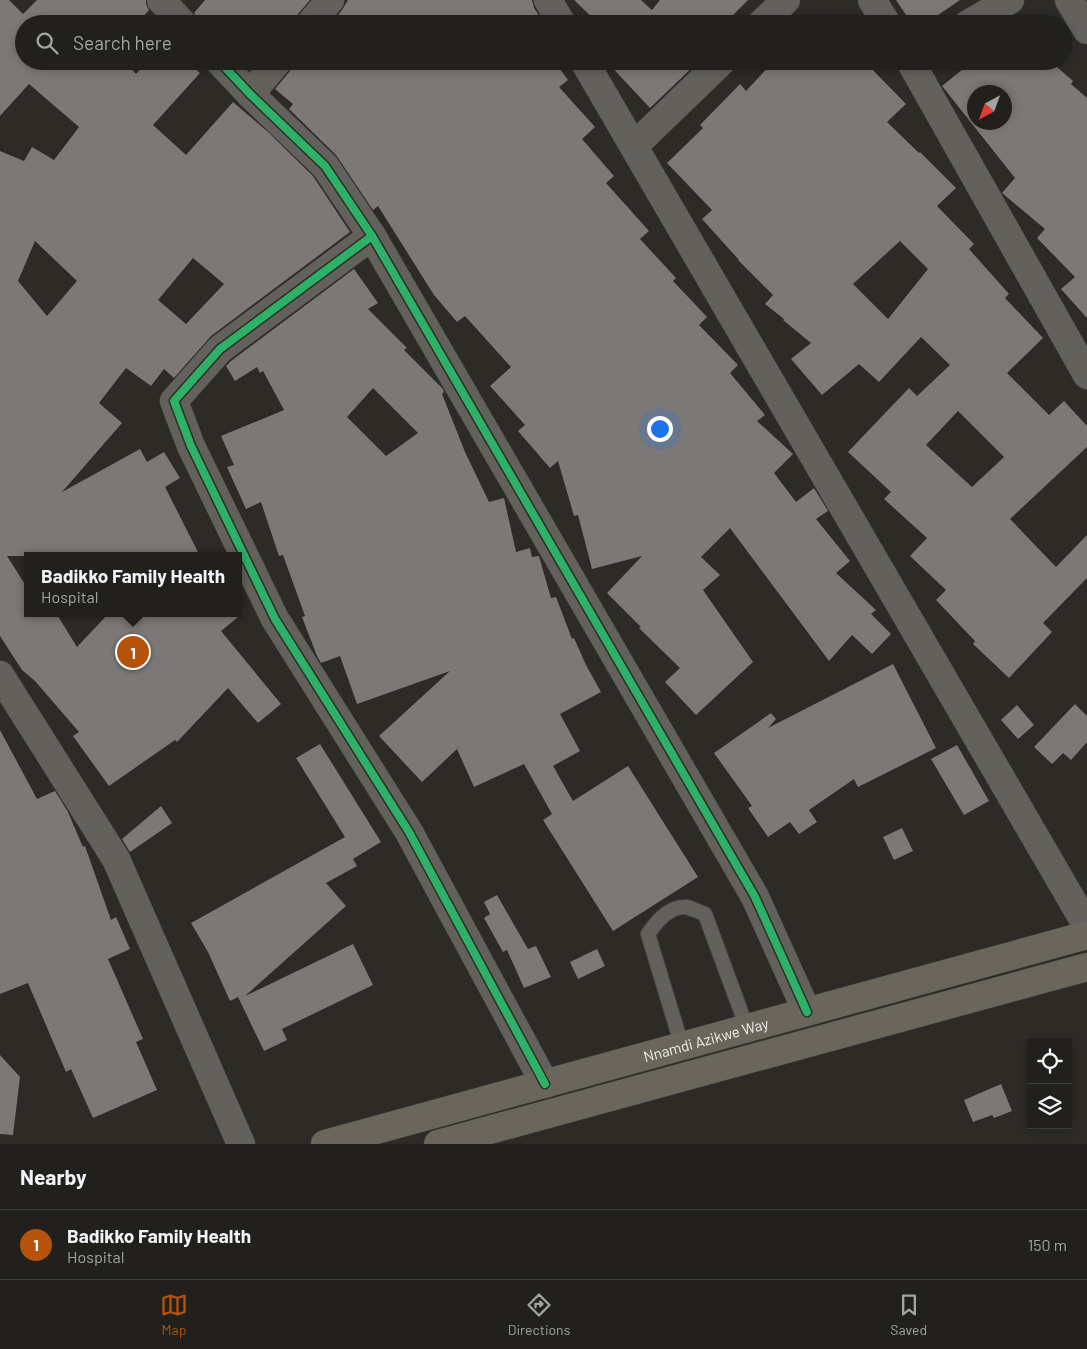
<!DOCTYPE html>
<style>
:root{--surface:#21201c;--page:#2d2d29;--text:#f1f3f6;--muted:#a2a3a3;--line:#3e3e3b;--accent:#b45309}
body{margin:0;font-family:Barlow,sans-serif;background:var(--page);color:var(--text)}
.controls{position:absolute;right:15px;bottom:15px;display:grid;overflow:hidden;border-radius:0px;box-shadow:0 2px 8px #0003}
.controls button{width:45px;height:45px;display:grid;place-items:center;padding:0;border:0;border-bottom:1px solid var(--line);background:var(--surface);color:var(--text);font:25px sans-serif}
.compass{position:absolute;left:967px;top:85px;width:45px;height:45px;border-radius:50%;background:var(--surface);box-shadow:0 2px 8px #0003;rotate:221deg}
.you{position:absolute;left:659px;top:428px;width:18px;height:18px;margin:-12px;border:4px solid #fff;border-radius:50%;background:#1a73e8;box-shadow:0 0 0 8px #1a73e833}
.badge{display:grid;place-items:center;width:32px;height:32px;border-radius:50%;background:var(--accent);color:#fff;font-size:16px;font-weight:700}
.pin{position:absolute;translate:-50% -50%;border:2px solid #fff;box-shadow:0 1px 5px #0006}
.popup{position:absolute;left:24px;top:552px;width:218px;height:65px;box-sizing:border-box;display:grid;place-content:center;border-radius:0px;background:var(--surface);filter:drop-shadow(0 1px 4px #0005);font-size:16px;white-space:nowrap;color:var(--muted)}
.popup b{font-size:19px;color:var(--text)}
.popup::after{content:'';position:absolute;left:50%;top:100%;margin-left:-10px;border:10px solid transparent;border-top-color:var(--surface)}
.list{margin:0;padding:0;list-style:none}
h2{display:flex;justify-content:space-between;align-items:center;height:65px;margin:0;padding:0 20px;font-size:21px}
h2 small{font-size:16px;font-weight:400;color:var(--muted)}
.list li{display:grid;grid-template-columns:32px 1fr auto;gap:15px;align-items:center;box-sizing:border-box;height:70px;padding:0 20px;border-top:1px solid var(--line)}
.list b{display:block;font-size:19px;white-space:nowrap}
.list p{margin:0;font-size:16px;white-space:nowrap;color:var(--muted)}
.list em{font-size:16px;font-style:normal;color:var(--muted)}
.icon{flex:none;width:28px;height:28px;fill:none;stroke:currentColor;stroke-width:2;stroke-linecap:round;stroke-linejoin:round}
.map{position:relative;flex:none;width:1087px;height:1144px;overflow:hidden}
.search{position:absolute;background:var(--surface);box-shadow:0 2px 8px #0003;left:15px;right:15px;top:15px;height:55px;display:flex;align-items:center;gap:12px;box-sizing:border-box;padding:0 18px;border-radius:28px;color:var(--muted);font-size:19px}
.sheet{height:135px;background:var(--surface)}
nav{display:flex;justify-content:space-around;align-items:center;box-sizing:border-box;height:70px;border-top:1px solid var(--line);background:var(--surface);font-size:14px;color:var(--muted)}
nav a{display:grid;justify-items:center;gap:2px}
nav .on{color:var(--accent)}
.map>svg:first-child{display:block}
.building{fill:#7b7877;fill-rule:evenodd}
.lines{fill:none;stroke-linecap:round;stroke-linejoin:round}
.service-casing{stroke:#494742;stroke-width:16}
.minor-casing{stroke:#494742;stroke-width:29}
.tertiary-casing{stroke:#494742;stroke-width:29}
.trunk-casing{stroke:#494742;stroke-width:29}
.service{stroke:#62615c;stroke-width:14}
.minor{stroke:#62615c;stroke-width:28}
.tertiary{stroke:#62615c;stroke-width:28}
.trunk{stroke:#6a665c;stroke-width:28}
.cycleway-casing{stroke:#302d22;stroke-width:11}
.cycleway{stroke:#2db169;stroke-width:8}
.labels{text-anchor:middle;dominant-baseline:central;stroke-width:5;stroke-linejoin:round;paint-order:stroke}
.street-label{font-size:15px;fill:#efede6;stroke:#302d22}
</style>
<div class="map">
<svg width="1087" height="1144" viewBox="0 0 1087 1144">
<rect width="100%" height="100%" fill="#2c2b26"/>
<g class="building">
<path d="M0 0H9L23 14 37 0H146V4L149 10 137 24H24V61H124L136 74 148 61H186L200 73 153 125 186 155 233 102 268 132 313 176 350 232 211 336 174 378 164 369 151 386 126 368 99 403 122 423 62 492 140 449 147 462 164 452 180 478 165 487 200 556H7L28 589V613H56L77 647 109 613H243L221 631 281 704 258 723 228 688 177 742 175 740 109 786 73 736 79 732 35 681 22 670 0 636V151L24 161 32 147 54 160 79 127 29 84 0 116ZM35 241 77 281 47 316 18 281ZM193 258 224 284 186 324 158 300Z"/>
<path d="M205 0H310L298 14 295 24H198V20L194 13Z"/>
<path d="M348 0H532L534 8 542 20 538 24H331L342 10Z"/>
<path d="M574 0H641L652 10 660 0H748L724 24H599Z"/>
<path d="M896 0H960L925 24H912Z"/>
<path d="M293 61H554L568 80 559 87 595 127 582 139 614 176 606 183 649 231 640 239 676 278 673 281 707 317 699 325 738 365 730 373 765 415 757 421 793 454 774 473 796 502 814 488 828 511 816 519 850 561 836 573 876 610 871 614 891 634 872 654 852 635 829 661 730 528 701 557 720 575 703 590 753 662 696 715 665 682 680 668 639 628 641 627 607 593 642 556 592 569 578 515 574 516 558 461 550 468 518 431 525 425 490 386 511 367 465 316 457 322 434 295 378 206 373 210 336 155 289 109 293 104 275 89 290 71 293 64Z"/>
<path d="M606 61H699L650 108Z"/>
<path d="M774 61H864L906 104 887 122 919 153 920 152 956 188 937 206 974 244 969 249 1009 294 1005 298 1043 338 1007 373 1049 415 1064 401 1087 426V447L1010 519 1056 567 1087 535V578L1043 623 1052 632 1009 678 973 644 975 641 936 600 946 590 910 556 927 538 884 499 891 492 848 452 909 388 917 396 950 365 921 337 879 382 859 364 822 395 791 359 811 343 783 320 784 319 765 304 773 295 738 260H739L702 219 712 210 667 163 703 128 700 125 740 84 746 91ZM900 241 928 269 888 319 853 284ZM958 411 1004 457 972 487 926 445Z"/>
<path d="M973 61H1050L1073 81 1071 84 1087 98V318L1061 289 1075 277 1037 238 1045 229 1002 193 1015 178 942 86ZM974 92H1004V122H974Z"/>
<path d="M354 269 378 303 368 309 407 348 404 350 443 389 444 392 442 394 465 452 489 502 504 498 516 552 530 548 532 557 539 556 551 598 556 597 572 639 574 638 586 665 601 692 560 714 580 751 553 766 573 801 628 766 698 877 613 931 543 820 552 814 524 764 474 787 457 749 422 782 379 736 450 671 357 704 340 656 321 663 317 656 302 617 305 616 283 555 279 556 261 502 246 509 227 467 234 465 221 436 284 410 263 371 260 373 257 367 235 381 226 366 231 361ZM373 388 418 433 386 456 347 417Z"/>
<path d="M893 664 936 748 858 787 854 779 809 810 817 822 799 834 790 822 768 837 748 808 752 806 714 753 771 713 776 719 768 728Z"/>
<path d="M1075 704 1087 716V742L1071 760 1063 753 1052 764 1034 747Z"/>
<path d="M1017 705 1034 725 1018 739 1001 720Z"/>
<path d="M0 730 37 799 55 791 68 812 82 845 83 847 85 846 111 920 116 917 130 949 108 959 143 1039 136 1042 157 1090 93 1118 71 1069 66 1072 28 983 0 994Z"/>
<path d="M320 744 381 842 353 859 357 866 326 883 346 906 245 996 353 944 373 985 282 1029 287 1040 264 1051 238 997 230 1001 208 952 191 923 345 837 296 758Z"/>
<path d="M957 745 989 801 964 815 931 759Z"/>
<path d="M161 806 172 823 130 852 122 839Z"/>
<path d="M902 828 913 851 894 860 883 837Z"/>
<path d="M497 895 528 949 536 946 551 977 524 988 507 950 503 952 484 918 490 914 484 902Z"/>
<path d="M597 949 605 966 578 979 570 962Z"/>
<path d="M0 1055 20 1077 13 1135 0 1134Z"/>
<path d="M1001 1084 1012 1111 994 1118 992 1115 973 1122 964 1100Z"/>
</g>
<g class="lines">
<g class="service-casing">
<path id="service" d="M682 1046 648 934C656 922 670 906 686 907 692 908 699 912 705 914L747 1028"/>
</g>
<g class="minor-casing">
<g id="minor">
<path d="M161 0 183 24"/>
<path d="M548 0 562 24"/>
<path d="M1069 0 1087 30"/>
<path d="M310 24 330 0"/>
<path d="M761 24 786 0"/>
<path d="M968 24 1010 0"/>
<path d="M219 61 250 94 325 166 372 236 755 897 807 1012"/>
<path d="M584 61 1087 926"/>
<path d="M250 94 278 61"/>
<path d="M634 146 722 61"/>
<path d="M372 236 220 349 174 401 191 446 275 619 409 832 545 1084"/>
<path d="M0 675 116 859 241 1144"/>
</g>
</g>
<g class="tertiary-casing">
<g id="tertiary">
<path d="M872 0 887 24"/>
<path d="M910 61 1087 375"/>
</g>
</g>
<g class="trunk-casing">
<g id="trunk">
<path id="s1" d="M325 1144 1087 935"/>
<path d="M438 1144 1087 967"/>
</g>
</g>
<use href="#service" class="service"/>
<use href="#minor" class="minor"/>
<use href="#tertiary" class="tertiary"/>
<use href="#trunk" class="trunk"/>
<g class="cycleway-casing">
<g id="cycleway">
<path d="M219 61 250 94 325 166 372 236 755 897 807 1012"/>
<path d="M372 236 220 349 174 401 191 446 275 619 409 832 545 1084"/>
</g>
</g>
<use href="#cycleway" class="cycleway"/>
</g>
<g class="labels">
<g class="street-label">
<text stroke="none"><textPath href="#s1" startOffset="395">Nnamdi Azikwe Way</textPath></text>
</g>
</g>
</svg>
<div class="controls">
<button><svg class="icon" aria-label="locate" viewBox="0 0 24 24"><circle cx="12" cy="12" r="6"/><path d="M12 2v4M12 18v4M2 12h4M18 12h4"/></svg></button>
<button><svg class="icon" aria-label="layers" viewBox="0 0 24 24"><path d="M12 4l9 5-9 5-9-5zM3 14l9 5 9-5"/></svg></button>
</div>
<svg class="compass" viewBox="-18 -18 36 36"><path d="M0-13l5 13h-10z" fill="#e53935"/><path d="M0 13l5-13h-10z" fill="#a2a3a3"/></svg>
<div class="you"></div>
<div class="pin badge" style="left:133px;top:652px">1</div>
<div class="popup"><b>Badikko Family Health</b>Hospital</div>
<div class="search"><svg class="icon" aria-label="search" viewBox="0 0 24 24"><circle cx="10" cy="10" r="6"/><path d="M15 15l6 6"/></svg>Search here</div>
</div>
<section class="sheet">
<h2>Nearby<small></small></h2>
<ul class="list">
<li><span class="badge">1</span><div><b>Badikko Family Health</b><p>Hospital</p></div><em>150 m</em></li>
</ul>
</section>
<nav>
<a class="on"><svg class="icon" aria-label="map" viewBox="0 0 24 24"><path d="M3 6l6-2 6 2 6-2v14l-6 2-6-2-6 2zM9 4v14M15 6v14"/></svg>Map</a>
<a><svg class="icon" aria-label="directions" viewBox="0 0 24 24"><path d="M12 3l9 9-9 9-9-9zM9 14v-3h6M13 9l2 2-2 2"/></svg>Directions</a>
<a><svg class="icon" aria-label="saved" viewBox="0 0 24 24"><path d="M7 4h10v16l-5-4-5 4z"/></svg>Saved</a>
</nav>
